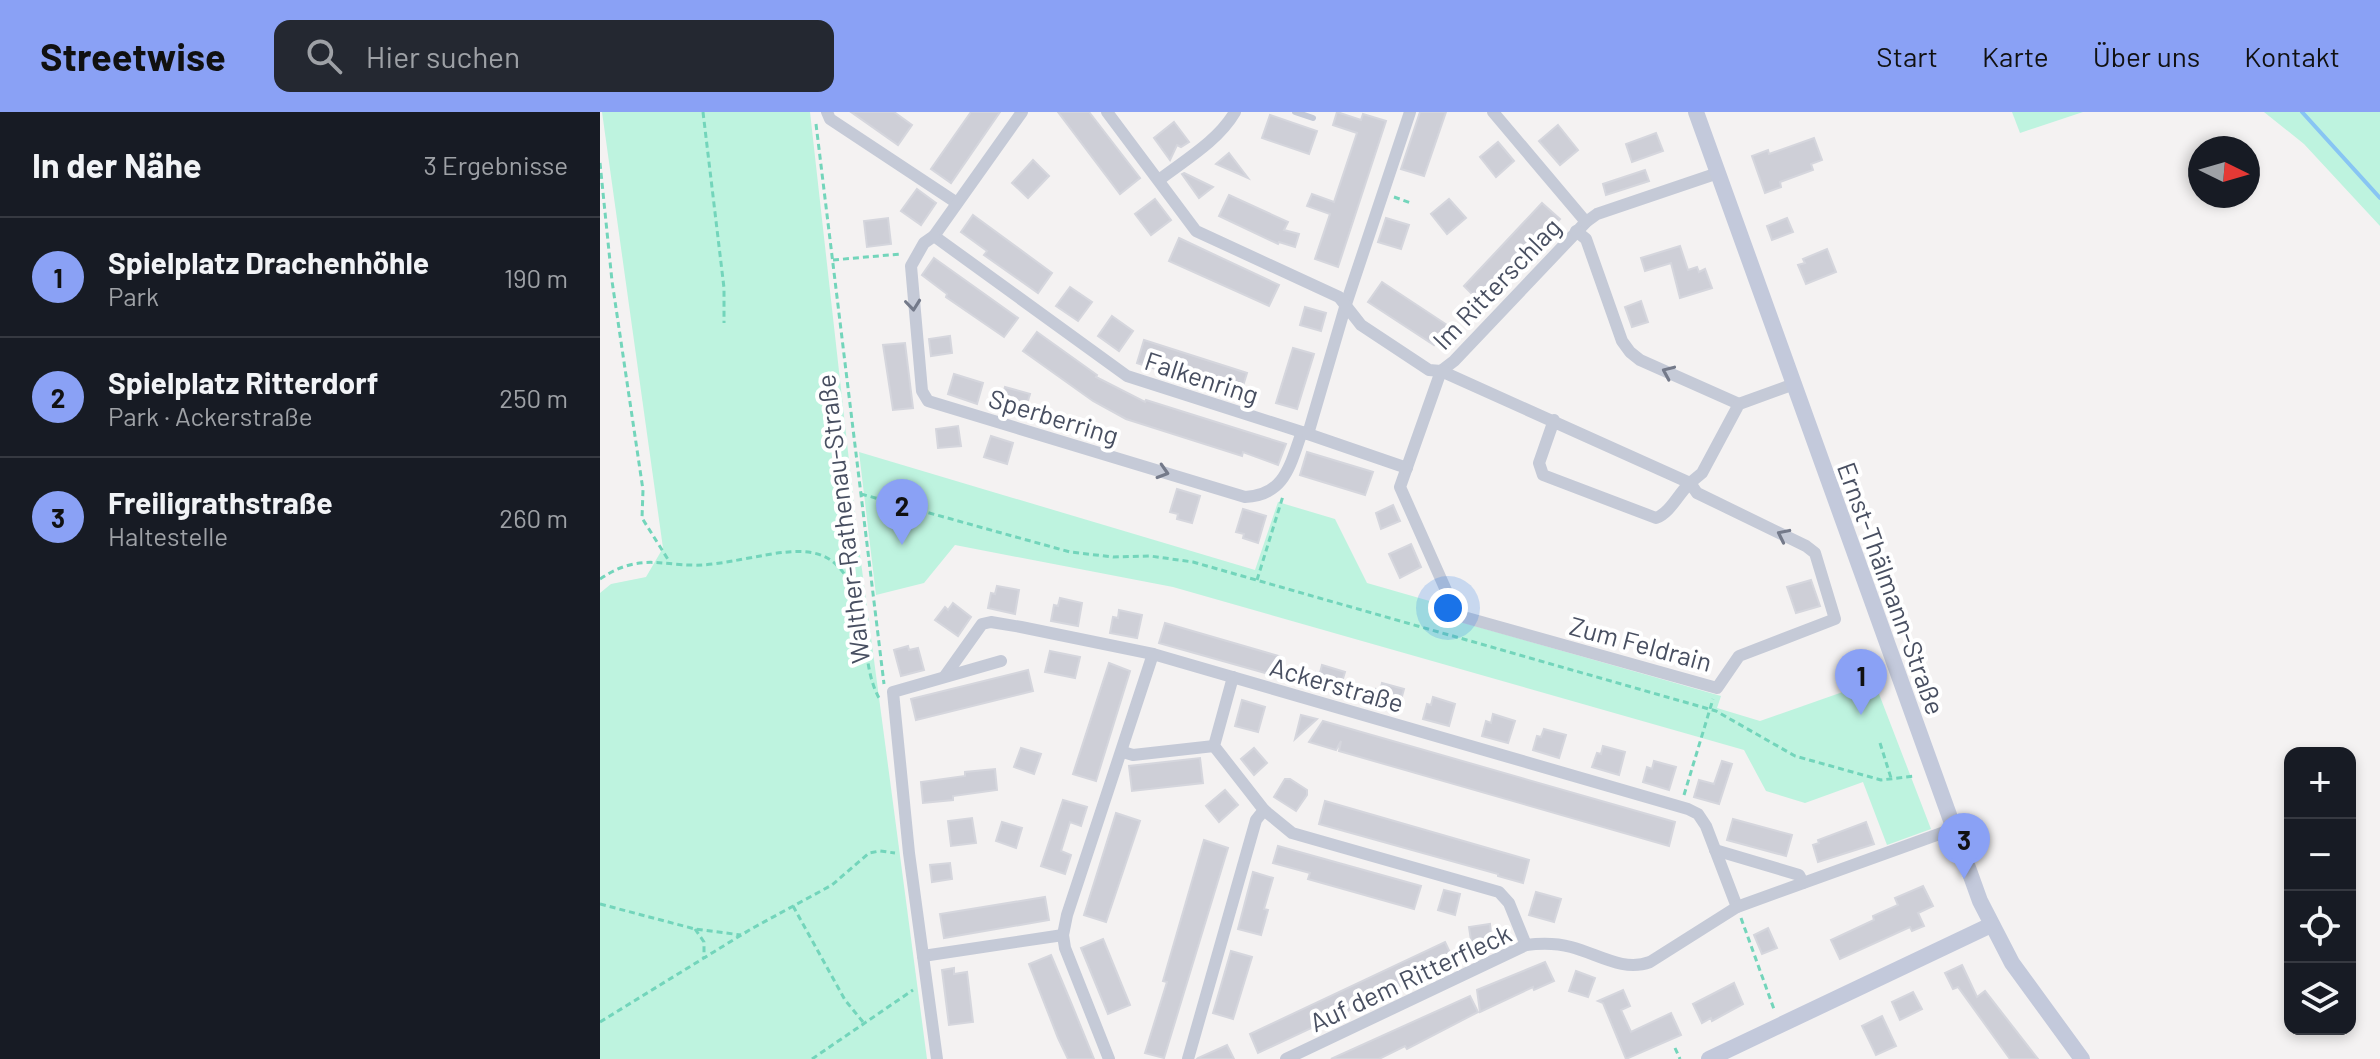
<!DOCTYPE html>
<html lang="de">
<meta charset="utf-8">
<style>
:root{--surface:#171b24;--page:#242831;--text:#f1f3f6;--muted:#9ea1a6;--line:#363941;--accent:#8aa1f5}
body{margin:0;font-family:Barlow,sans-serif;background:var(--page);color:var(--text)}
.controls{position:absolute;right:24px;bottom:24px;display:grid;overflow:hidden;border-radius:16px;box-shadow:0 4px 12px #0003}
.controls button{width:72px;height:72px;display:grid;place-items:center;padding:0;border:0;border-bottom:2px solid var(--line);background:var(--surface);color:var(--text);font:40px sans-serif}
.compass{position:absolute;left:1588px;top:24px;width:72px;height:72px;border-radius:50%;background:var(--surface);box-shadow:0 4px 12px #0003;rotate:95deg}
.you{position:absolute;left:848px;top:496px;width:28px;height:28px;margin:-20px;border:6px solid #fff;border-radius:50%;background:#1a73e8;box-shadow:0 0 0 12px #1a73e833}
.badge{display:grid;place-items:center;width:52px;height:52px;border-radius:50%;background:var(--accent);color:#111;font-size:26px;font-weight:700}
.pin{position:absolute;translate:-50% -66px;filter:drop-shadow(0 2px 4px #0008)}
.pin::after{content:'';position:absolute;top:42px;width:28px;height:24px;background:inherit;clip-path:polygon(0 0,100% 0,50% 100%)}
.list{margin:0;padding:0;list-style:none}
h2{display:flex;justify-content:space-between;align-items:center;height:104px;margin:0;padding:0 32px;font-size:34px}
h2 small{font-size:26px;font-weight:400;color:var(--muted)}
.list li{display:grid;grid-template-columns:52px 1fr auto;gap:24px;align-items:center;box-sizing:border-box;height:120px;padding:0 32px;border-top:2px solid var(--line)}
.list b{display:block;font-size:30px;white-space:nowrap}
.list p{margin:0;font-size:26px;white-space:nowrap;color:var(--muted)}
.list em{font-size:26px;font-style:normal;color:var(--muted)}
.icon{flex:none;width:44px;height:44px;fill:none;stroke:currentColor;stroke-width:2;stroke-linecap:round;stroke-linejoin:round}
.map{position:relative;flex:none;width:1780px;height:947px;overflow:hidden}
header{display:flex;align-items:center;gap:48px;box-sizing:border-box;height:112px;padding:0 40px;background:var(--accent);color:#111}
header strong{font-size:38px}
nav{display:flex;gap:44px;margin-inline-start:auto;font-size:28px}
.search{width:560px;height:72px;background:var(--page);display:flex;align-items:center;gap:20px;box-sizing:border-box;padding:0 28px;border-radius:16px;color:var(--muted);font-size:30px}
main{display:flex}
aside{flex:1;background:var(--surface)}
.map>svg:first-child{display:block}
.green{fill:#bef3df}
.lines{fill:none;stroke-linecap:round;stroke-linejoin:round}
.stream{stroke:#88c5f3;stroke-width:4}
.building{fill:#cecfd7;stroke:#d5d6dd;stroke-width:2}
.path{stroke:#73d5bb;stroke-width:3;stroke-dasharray:6 4;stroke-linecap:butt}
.lane{stroke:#c5cad7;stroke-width:6}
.street{stroke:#c5cad7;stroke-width:12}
.secondary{stroke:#c3c9db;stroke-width:16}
.oneway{stroke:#747a8a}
.labels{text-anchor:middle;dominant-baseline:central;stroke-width:8;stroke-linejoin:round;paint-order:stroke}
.street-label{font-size:26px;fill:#484f61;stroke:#fff}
</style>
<header>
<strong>Streetwise</strong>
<div class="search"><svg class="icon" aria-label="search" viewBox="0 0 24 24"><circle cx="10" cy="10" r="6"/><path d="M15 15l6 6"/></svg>Hier suchen</div>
<nav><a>Start</a><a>Karte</a><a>Über uns</a><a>Kontakt</a></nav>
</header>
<main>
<aside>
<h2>In der Nähe<small>3 Ergebnisse</small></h2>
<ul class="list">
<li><span class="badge">1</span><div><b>Spielplatz Drachenhöhle</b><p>Park</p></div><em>190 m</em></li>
<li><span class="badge">2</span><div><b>Spielplatz Ritterdorf</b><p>Park · Ackerstraße</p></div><em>250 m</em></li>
<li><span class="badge">3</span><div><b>Freiligrathstraße</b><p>Haltestelle</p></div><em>260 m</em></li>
</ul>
</aside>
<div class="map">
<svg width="1780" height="947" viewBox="0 0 1780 947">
<rect width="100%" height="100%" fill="#f4f2f2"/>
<g class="green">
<path d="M2 0H210L257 420 327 947H0V481L11 472 46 465 63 436Z"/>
<path d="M1412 0H1483L1420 21Z"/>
<path d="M1664 0H1780V114L1704 32Z"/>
<path d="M259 340 655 458 678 390 735 407 767 471 847 494 857 509 1121 584 1117 596 1160 609 1274 569 1331 717 1287 733 1263 670 1205 691 1166 679 1144 638 573 475 355 433 324 471 276 483Z"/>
</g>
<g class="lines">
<path class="stream" d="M1702 0 1780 86"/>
</g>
<g class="building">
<path d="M251 0H294L312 13 298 33Z"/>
<path d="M371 0H400L351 71 331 57Z"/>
<path d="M458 0H489L540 66 520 82Z"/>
<path d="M737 0 761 8 763 2 786 9 738 155 715 147 730 102 707 94 712 82 734 90 757 21 733 13Z"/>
<path d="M820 0H846L824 64 801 57Z"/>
<path d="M670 3 717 19 709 42 662 26Z"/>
<path d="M574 10 589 30 581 35 577 33 570 48 554 26Z"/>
<path d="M958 13 978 38 960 53 939 29Z"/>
<path d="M1056 21 1063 39 1032 50 1026 32Z"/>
<path d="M1214 26 1222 48 1211 52 1213 58 1180 70 1181 75 1165 81 1152 44 1168 38 1169 42Z"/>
<path d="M898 30 914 49 896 65 880 45Z"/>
<path d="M629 41 648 66 616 52Z"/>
<path d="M433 48 449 64 428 86 412 71Z"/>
<path d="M1045 58 1049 69 1006 83 1003 72Z"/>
<path d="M584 61 613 75 599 86 582 62Z"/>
<path d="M317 77 336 91 321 113 301 99Z"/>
<path d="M629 83 688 110 684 118 699 122 695 135 679 130 678 132 619 104Z"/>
<path d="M555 87 571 108 551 123 535 102Z"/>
<path d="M849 87 866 106 847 122 831 102Z"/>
<path d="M942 91 960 107 881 191 864 174Z"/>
<path d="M373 103 452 161 438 181 384 143 387 139 361 120Z"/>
<path d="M288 106 291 132 267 135 264 109Z"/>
<path d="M786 106 809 113 801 137 778 130Z"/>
<path d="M1187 106 1193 120 1172 128 1167 114Z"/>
<path d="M579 126 679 173 669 194 569 149Z"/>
<path d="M1080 134 1088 158 1097 155 1099 160 1105 157 1112 176 1080 186 1071 151 1045 159 1041 146Z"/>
<path d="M1227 137 1236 160 1206 172 1198 153 1205 151 1203 147Z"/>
<path d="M334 146 418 206 404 225 346 185 347 182 322 163Z"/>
<path d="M782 170 847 213 834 233 768 190Z"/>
<path d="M470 175 492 190 478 209 456 194Z"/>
<path d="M1041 189 1048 210 1032 215 1025 195Z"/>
<path d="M705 195 726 201 721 219 700 213Z"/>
<path d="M512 204 533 219 519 239 498 224Z"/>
<path d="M437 220 497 263 496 265 545 290 546 288 686 332 678 353 643 340 642 344 526 307 493 289 423 239Z"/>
<path d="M350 224 352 241 331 244 329 227Z"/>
<path d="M544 228 647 261 640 284 537 251Z"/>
<path d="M305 231 313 296 293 298 283 233Z"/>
<path d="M693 236 714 242 697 297 676 291Z"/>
<path d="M354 262 383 271 377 292 348 282Z"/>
<path d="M405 275 430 282 423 305 398 298Z"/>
<path d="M358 314 361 334 338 336 336 317Z"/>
<path d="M391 324 413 331 407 352 384 345Z"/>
<path d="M707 340 773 360 765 383 700 363Z"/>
<path d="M577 377 600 384 592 411 577 407 578 402 570 400Z"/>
<path d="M793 393 800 409 781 417 776 401Z"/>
<path d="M643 397 666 404 658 431 643 426 644 422 636 420Z"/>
<path d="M811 432 821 455 800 466 789 442Z"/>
<path d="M1211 468 1220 494 1196 501 1187 475Z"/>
<path d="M397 474 419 478 415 502 388 496 391 481 395 482Z"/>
<path d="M460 486 482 491 478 514 451 509 454 493 458 494Z"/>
<path d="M353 491 371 505 358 524 335 508 345 495 348 498Z"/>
<path d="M519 498 542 503 537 526 510 521 513 505 518 506Z"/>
<path d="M565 511 682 545 676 564 559 531Z"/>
<path d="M308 534 309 538 318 536 324 558 301 564 294 538Z"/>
<path d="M450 539 480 545 475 566 445 560Z"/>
<path d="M509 551 530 559 496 669 473 662Z"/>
<path d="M722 553 745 560 738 583 712 575 716 560 720 561Z"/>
<path d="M428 558 433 579 316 608 311 587Z"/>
<path d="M782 571 804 577 798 599 772 592 776 577 780 579Z"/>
<path d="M833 585 855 592 849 614 823 607 827 592 831 593Z"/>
<path d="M642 588 665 595 658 620 635 614Z"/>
<path d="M893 602 915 609 908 631 882 624 886 609 891 611Z"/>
<path d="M701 603 717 607 695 627Z"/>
<path d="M723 609 1075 710 1069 734 739 639 741 629 736 638 709 630Z"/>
<path d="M944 617 966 623 959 646 933 638 937 624 941 625Z"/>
<path d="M1003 634 1025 640 1019 663 992 655 997 641 1001 642Z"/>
<path d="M421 636 441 642 434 662 414 655Z"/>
<path d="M654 636 667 651 654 663 641 647Z"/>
<path d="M600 646 603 671 532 679 529 654Z"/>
<path d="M1054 649 1076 655 1069 678 1043 670 1047 655 1052 657Z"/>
<path d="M1122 649 1132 652 1119 692 1094 685 1099 668 1114 672Z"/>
<path d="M395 657 397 678 353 684V688L323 691 321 670 365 664V660Z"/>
<path d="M685 667H690L707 678V683L696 699 674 685Z"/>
<path d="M625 678 638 693 619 710 606 694Z"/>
<path d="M463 688 487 695 481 714 470 710 461 739 471 743 465 762 441 754Z"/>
<path d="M725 689 929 748 923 771 898 764V762L719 712Z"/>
<path d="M516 701 540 709 506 810 484 803Z"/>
<path d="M372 706 376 731 351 734 348 709Z"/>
<path d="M1133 707 1192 723 1186 744 1127 728Z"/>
<path d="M402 710 422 716 416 736 396 729Z"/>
<path d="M1266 710 1274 732 1218 750 1213 733 1219 731 1218 728Z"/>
<path d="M604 728 628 736 564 946 545 941 567 870 563 869Z"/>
<path d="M678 734 821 774 814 797 708 767 710 761 673 751Z"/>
<path d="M350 751 352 767 332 770 330 753Z"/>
<path d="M653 760 673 766 664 797 668 798 661 823 638 817Z"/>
<path d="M1323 774 1333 794 1318 801 1324 814 1312 819 1310 815 1240 847 1231 828 1274 808 1273 804 1298 793 1295 786Z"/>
<path d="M844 778 860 782 855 803 838 798Z"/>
<path d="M936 780 961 787 954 810 929 803Z"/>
<path d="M445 785 449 808 344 826 340 802Z"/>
<path d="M890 812 892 833 872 835 869 815Z"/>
<path d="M1168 816 1177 836 1162 842 1154 823Z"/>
<path d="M503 827 530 893 508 902 481 836Z"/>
<path d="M845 830 854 849 658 941 650 922Z"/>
<path d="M631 839 652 845 633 907 613 901Z"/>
<path d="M451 843 472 893 494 947H468L458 926 429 852Z"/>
<path d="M945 850 954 869 934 878 933 875 880 900 877 878Z"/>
<path d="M1362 853 1377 885 1385 879 1438 947H1410L1358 875 1353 877 1345 861Z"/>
<path d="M354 856V862L367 860 373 910 349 913 342 858Z"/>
<path d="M976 859 995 866 988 885 969 879Z"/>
<path d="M1134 871 1143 892 1112 909 1111 906 1102 911 1093 892Z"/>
<path d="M1023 878 1030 894 1021 898 1031 920 1071 901 1081 923 1026 947 1003 891 998 889Z"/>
<path d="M1313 880 1322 897 1300 908 1292 890Z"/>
<path d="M870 884 878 900 807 937 805 934 779 947H731Z"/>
<path d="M1282 904 1296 934 1276 943 1262 914Z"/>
<path d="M627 933 634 947H597L598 946Z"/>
</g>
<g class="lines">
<g class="path">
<path d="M103 0 124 176V211"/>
<path d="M216 12 284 572"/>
<path d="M0 51 12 169 43 378 42 406 69 449"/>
<path d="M794 85 811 91"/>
<path d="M233 148 301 142"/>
<path d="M261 382 470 440 513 445 550 444 593 450 1116 599 1195 644 1281 668 1315 664"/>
<path d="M289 401 292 391"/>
<path d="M0 467C44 437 68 458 113 452 191 442 243 410 263 514 267 538 267 564 279 586"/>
<path d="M657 468 683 384"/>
<path d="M1280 631 1291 666"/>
<path d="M1084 683 1113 587"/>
<path d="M0 792 95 817 141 823"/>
<path d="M193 794 245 888 263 910"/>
<path d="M1141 806 1175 900"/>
<path d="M95 817 104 830V847"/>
<path d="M0 910 151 817 232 773 269 741 280 739 295 741"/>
<path d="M1075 936 1080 947"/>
<path d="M212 947 313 878"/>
</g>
<path class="lane" d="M695 0 713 6"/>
<g class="street">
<path d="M227 0 230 7 357 91"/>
<path d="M422 0 334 124 527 264 708 322 746 192 810 0"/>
<path d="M507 0 596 119 739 185 761 213 829 258 841 259 854 249 986 110 997 102 1118 61"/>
<path d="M893 0 986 110"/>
<path d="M559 68C585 48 618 29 635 0"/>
<path d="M976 119 986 127 1022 229 1030 240 1040 248 1139 292"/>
<path d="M334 124 324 131 311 154 322 279 328 289 645 385C686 383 690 352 702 320"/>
<path d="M954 308 939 351 943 363 1056 406C1071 400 1078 382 1090 371L1097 381 1206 434 1215 441 1235 507 1139 544 1117 576 860 504 853 494 800 375 841 259 1090 371 1102 361 1139 292 1194 272"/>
<path d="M708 322 807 356"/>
<path d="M345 564 382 512 391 510 421 515 553 542 1088 697 1098 702 1106 714 1137 795"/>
<path d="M523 640 533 643 614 634"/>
<path d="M664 698 692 721 899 780 909 791 926 833"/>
<path d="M1115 738 1199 763 1203 771"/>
<path d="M323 844 463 823"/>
<path d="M337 947 309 741 293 580 401 549"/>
<path d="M509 947 465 836 463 823 467 803 553 542"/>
<path d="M588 947 656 708 664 698 614 634 633 565"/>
<path d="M686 947 926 833C942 831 956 831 971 835 998 842 1023 860 1050 850L1137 795 1353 717"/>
</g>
<g class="secondary">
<path d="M1096 0 1380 789 1412 851 1482 947"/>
<path d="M1109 947 1391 813"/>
</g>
</g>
<defs><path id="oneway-chevron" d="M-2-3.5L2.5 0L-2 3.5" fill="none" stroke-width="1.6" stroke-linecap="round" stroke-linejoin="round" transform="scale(2)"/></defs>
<g class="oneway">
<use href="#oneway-chevron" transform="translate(313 193) rotate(84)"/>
<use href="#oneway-chevron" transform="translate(1068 260) rotate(-156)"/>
<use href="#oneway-chevron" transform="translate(563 360) rotate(17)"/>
<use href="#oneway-chevron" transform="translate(1183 423) rotate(-154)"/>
</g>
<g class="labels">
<g class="street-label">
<text transform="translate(896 171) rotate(-46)">Im Ritterschlag</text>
<text transform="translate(602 265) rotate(18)">Falkenring</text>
<text transform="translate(454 304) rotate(17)">Sperberring</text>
<text transform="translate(242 407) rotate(-97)">Walther-Rathenau-Straße</text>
<text transform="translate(1292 476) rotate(70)">Ernst-Thälmann-Straße</text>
<text transform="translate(1041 531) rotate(15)">Zum Feldrain</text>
<text transform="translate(737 572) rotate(16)">Ackerstraße</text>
<text transform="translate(810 865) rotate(-25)">Auf dem Ritterfleck</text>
</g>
</g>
</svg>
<div class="controls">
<button>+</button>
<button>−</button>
<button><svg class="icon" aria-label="locate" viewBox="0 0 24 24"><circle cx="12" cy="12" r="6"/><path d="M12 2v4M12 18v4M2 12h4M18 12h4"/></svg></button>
<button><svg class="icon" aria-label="layers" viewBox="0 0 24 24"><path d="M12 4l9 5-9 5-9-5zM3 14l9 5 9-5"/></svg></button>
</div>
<svg class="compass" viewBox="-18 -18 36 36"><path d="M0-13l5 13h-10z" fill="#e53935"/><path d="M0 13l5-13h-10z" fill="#9ea1a6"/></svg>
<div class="you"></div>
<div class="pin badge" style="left:1261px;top:603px">1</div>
<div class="pin badge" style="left:302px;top:433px">2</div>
<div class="pin badge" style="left:1364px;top:767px">3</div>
</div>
</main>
